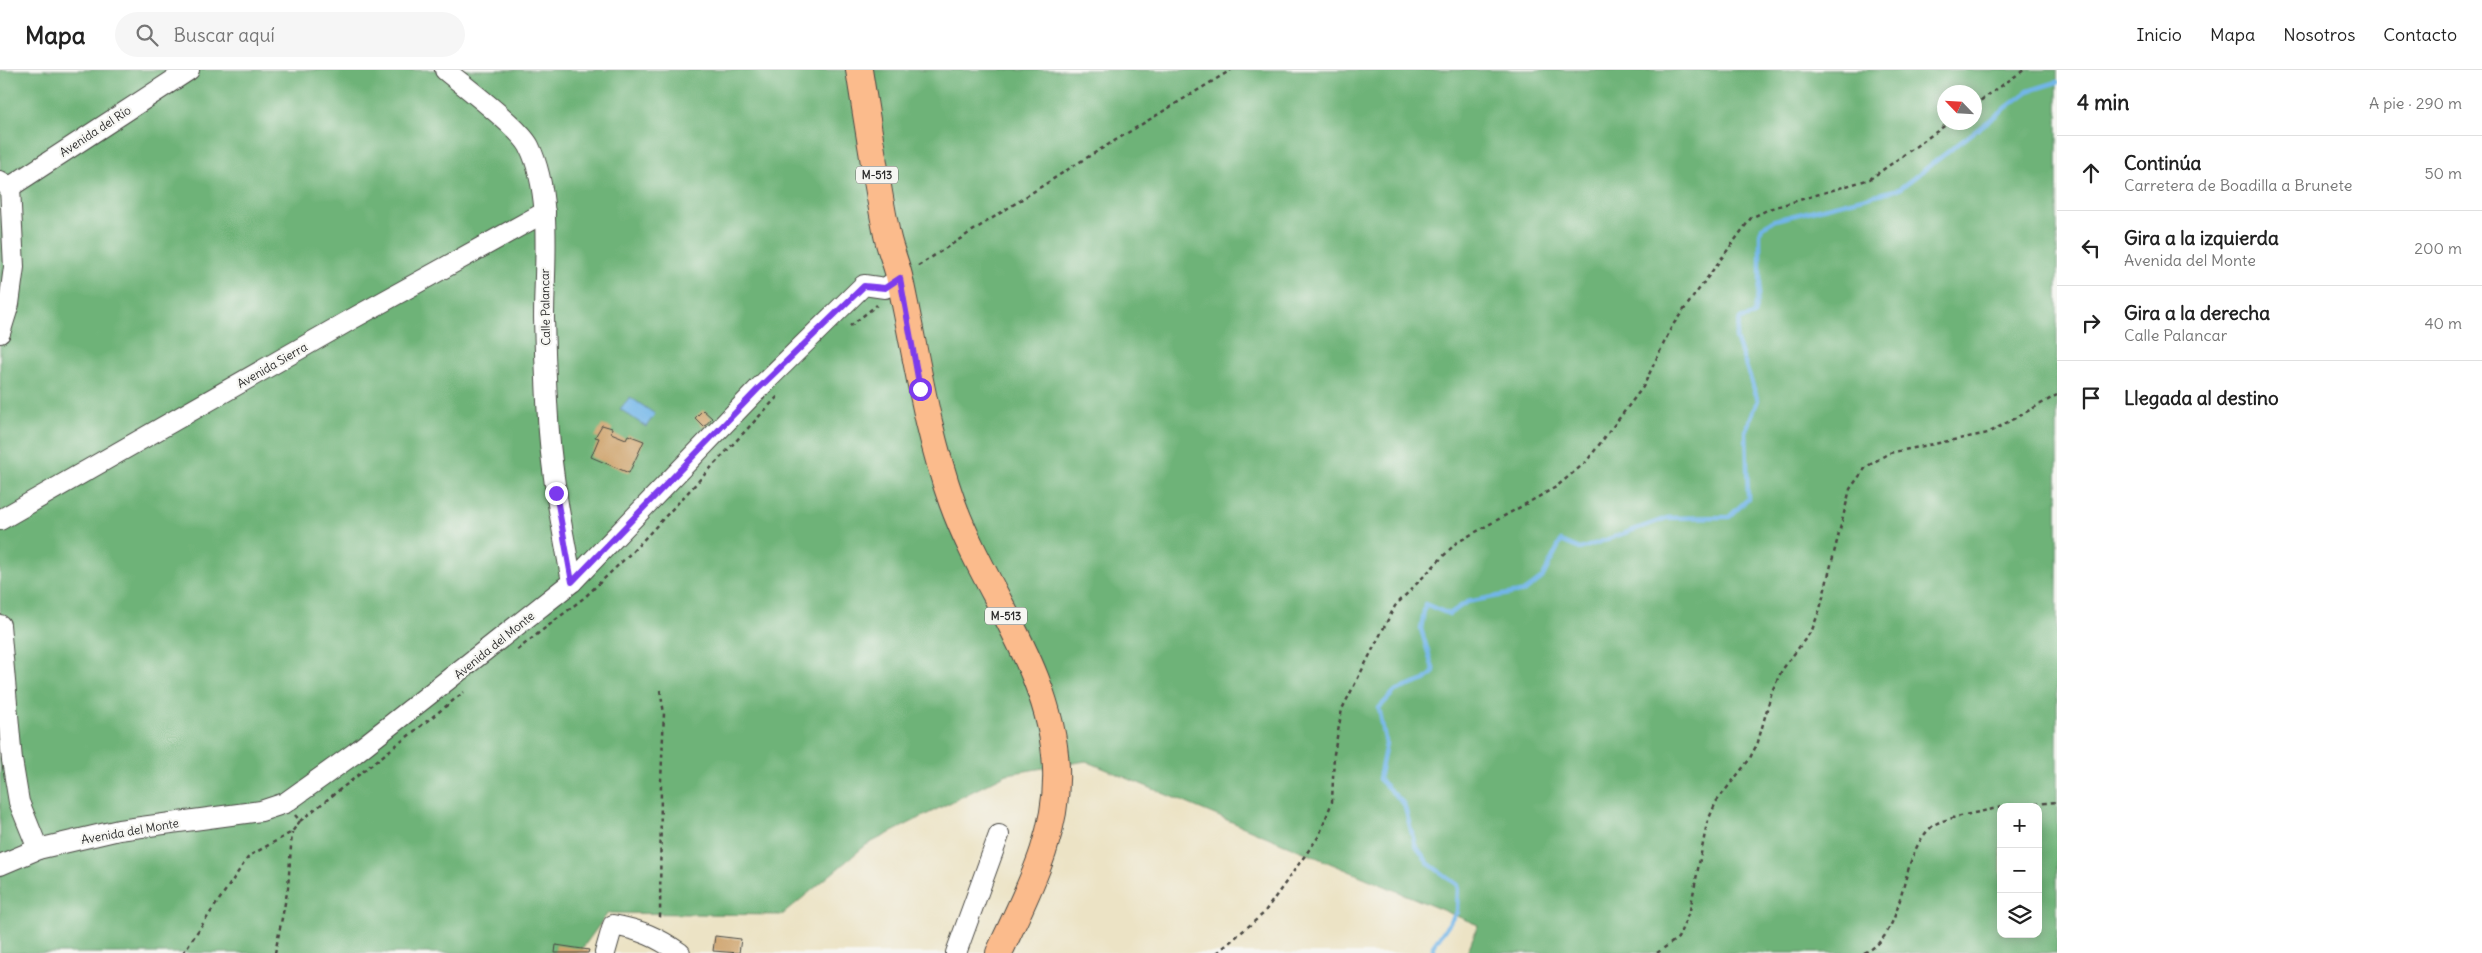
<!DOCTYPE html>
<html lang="es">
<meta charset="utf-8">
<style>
:root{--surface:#fff;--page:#f6f6f6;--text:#222;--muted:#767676;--line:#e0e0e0}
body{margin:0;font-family:Delius,sans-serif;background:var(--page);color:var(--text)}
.controls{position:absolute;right:15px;bottom:15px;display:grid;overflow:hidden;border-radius:10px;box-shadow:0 2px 12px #0003}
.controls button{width:45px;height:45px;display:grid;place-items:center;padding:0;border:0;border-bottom:1px solid var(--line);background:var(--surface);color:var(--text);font:25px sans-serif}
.compass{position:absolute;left:1937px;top:15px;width:45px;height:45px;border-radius:50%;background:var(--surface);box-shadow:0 2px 12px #0003;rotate:295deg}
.stop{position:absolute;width:15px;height:15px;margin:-11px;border:4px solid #7c3aed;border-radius:50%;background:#fff}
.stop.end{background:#7c3aed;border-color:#fff;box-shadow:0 1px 5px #0008}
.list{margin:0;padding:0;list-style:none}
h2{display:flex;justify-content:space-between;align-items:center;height:65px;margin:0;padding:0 20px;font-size:21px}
h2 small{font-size:16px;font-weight:400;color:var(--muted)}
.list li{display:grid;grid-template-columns:32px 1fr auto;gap:15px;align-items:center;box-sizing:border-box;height:75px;padding:0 20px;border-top:1px solid var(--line)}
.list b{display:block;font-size:19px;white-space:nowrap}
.list p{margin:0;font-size:16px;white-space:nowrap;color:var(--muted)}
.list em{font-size:16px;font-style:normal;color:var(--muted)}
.icon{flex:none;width:28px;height:28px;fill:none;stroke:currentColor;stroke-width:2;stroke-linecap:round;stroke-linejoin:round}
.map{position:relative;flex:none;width:2057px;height:883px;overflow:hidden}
header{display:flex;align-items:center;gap:30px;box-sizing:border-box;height:70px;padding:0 25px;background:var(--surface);border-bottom:1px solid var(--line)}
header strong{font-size:24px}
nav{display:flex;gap:28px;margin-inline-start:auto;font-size:18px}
.search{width:350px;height:45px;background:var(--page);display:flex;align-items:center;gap:12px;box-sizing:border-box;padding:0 18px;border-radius:28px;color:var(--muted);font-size:19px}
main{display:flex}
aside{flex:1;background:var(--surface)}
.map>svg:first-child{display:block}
.forest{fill:#6eb378;stroke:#4c6f52;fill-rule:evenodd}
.water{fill:#72b6e8;stroke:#4e708a}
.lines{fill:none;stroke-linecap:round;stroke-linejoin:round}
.stream{stroke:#72b6e8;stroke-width:4.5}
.building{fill:#cfa46e}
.minor-casing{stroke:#484742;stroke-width:22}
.major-casing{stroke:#484742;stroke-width:28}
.path{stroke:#484742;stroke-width:2.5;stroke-dasharray:4 4;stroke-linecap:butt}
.minor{stroke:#fff;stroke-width:20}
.major{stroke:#fbbb8c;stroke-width:26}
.route{stroke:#7c3aed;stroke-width:6}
.labels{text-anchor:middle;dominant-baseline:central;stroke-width:4.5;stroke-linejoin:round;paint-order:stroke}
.shield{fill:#f6f6f2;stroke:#686867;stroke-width:1}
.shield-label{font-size:11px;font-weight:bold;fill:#2b2b2b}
.street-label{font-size:12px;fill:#2b2b2b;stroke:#f6f6f2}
</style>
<header>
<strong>Mapa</strong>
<div class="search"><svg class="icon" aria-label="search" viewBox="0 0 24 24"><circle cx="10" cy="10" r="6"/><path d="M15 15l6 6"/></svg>Buscar aquí</div>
<nav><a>Inicio</a><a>Mapa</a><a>Nosotros</a><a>Contacto</a></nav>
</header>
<main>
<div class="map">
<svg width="2057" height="883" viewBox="0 0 2057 883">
<rect width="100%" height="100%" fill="#f6f6f2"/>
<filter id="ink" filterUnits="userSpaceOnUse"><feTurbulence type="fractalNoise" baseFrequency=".02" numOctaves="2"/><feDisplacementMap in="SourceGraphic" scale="10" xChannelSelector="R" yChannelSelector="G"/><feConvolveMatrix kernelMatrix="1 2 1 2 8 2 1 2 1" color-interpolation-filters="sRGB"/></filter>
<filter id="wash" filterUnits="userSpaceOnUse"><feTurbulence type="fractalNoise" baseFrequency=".0096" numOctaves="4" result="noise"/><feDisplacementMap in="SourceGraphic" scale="20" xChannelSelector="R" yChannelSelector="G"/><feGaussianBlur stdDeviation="1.12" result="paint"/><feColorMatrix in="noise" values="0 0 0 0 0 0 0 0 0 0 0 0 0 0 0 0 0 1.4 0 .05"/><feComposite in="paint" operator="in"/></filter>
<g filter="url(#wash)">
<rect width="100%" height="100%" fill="#ece3c5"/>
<path class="forest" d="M0 0H2057V883H1467L1478 855 1086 691 1007 704 866 775 782 845 608 843 579 883H0ZM1944 22H1974V52H1944ZM2001 737H2038V864H2001Z"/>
<path class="water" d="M630 327 655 344 646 357 620 339Z"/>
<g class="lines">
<path class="stream" d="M1433 883V876L1457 842 1458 815 1429 794 1415 775 1404 734 1379 709 1386 674 1379 638 1395 621 1425 610 1434 602 1421 559 1425 534 1449 544 1467 532 1525 521 1542 508 1561 471 1580 479 1667 448 1729 447 1748 429 1746 360 1758 330 1736 268 1740 249 1754 245 1760 214V164L1762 157 1775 150 1899 119 2028 21 2057 12"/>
</g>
<g id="blocks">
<g class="building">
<path d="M703 340 712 348 704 357 695 348Z"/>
<path d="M602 355 612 358 611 363 626 369 628 365 644 371 629 403 591 387 599 368 595 367Z"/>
<path d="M715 866 741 869 739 883 713 881Z"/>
<path d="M556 875 589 880 588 883H555Z"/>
</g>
</g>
</g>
<g filter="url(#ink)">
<use href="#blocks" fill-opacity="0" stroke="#484742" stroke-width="1"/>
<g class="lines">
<g class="minor-casing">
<g id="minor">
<path d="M445 0C464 16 519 57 529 76 553 125 544 195 544 248 545 286 546 325 549 362 553 413 563 463 572 512"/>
<path d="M0 111 10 117 189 0"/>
<path d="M0 263 9 234 14 197 10 117"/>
<path d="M0 450 352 249 545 142"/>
<path d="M0 555 12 690 19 732 38 779"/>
<path d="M0 795 38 779 119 760 261 741 285 733 355 683 572 512 759 318 864 215 885 218 900 208"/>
<path d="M605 883 613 855C641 860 657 867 680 883"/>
<path d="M956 883 999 765"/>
</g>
</g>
<g class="major-casing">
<path id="major" d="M859 0C868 55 876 111 887 165 890 180 897 195 900 210 916 284 926 359 952 432 984 521 1052 600 1056 698 1059 766 1026 824 999 883"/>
</g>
<g class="path">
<path d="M1974 35 2024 0"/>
<path d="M918 196 1078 93 1231 0"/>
<path d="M850 256 877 235"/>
<path d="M517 580 585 527 633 481 780 324"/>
<path d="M660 620 664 643 661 711 660 850"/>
<path d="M2003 737 2057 732"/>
<path d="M300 751 464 622"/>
<path d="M183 883 249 786 292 762 300 751 295 745"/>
<path d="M275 883 288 818 292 762"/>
<path d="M1217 883 1263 844 1319 766 1332 732 1334 684 1342 639 1395 536 1456 473 1556 417 1586 392 1643 317 1672 256 1751 148 1769 139 1870 109 1950 52"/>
<path d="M1657 883 1678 868 1690 840 1707 753 1716 732 1749 690 1758 672 1772 621 1782 600 1812 560 1820 539 1850 419 1866 397 1889 383 1988 363 2057 325"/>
<path d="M1864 883C1910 863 1896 784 1934 755 1943 748 1987 741 2001 737"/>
</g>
<use href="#minor" class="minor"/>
<use href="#major" class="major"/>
</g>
</g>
<g class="lines" filter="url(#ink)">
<path class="route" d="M556 423 572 512 759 318 864 216 885 218 900 208 920 319"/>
</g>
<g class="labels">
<g class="shield">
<rect x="856" y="96.5" width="42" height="17" rx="4"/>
<rect x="985" y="537.5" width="42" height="17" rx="4"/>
</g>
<g class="shield-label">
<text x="877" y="105">M-513</text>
<text x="1006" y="546">M-513</text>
</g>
<g class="street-label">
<text transform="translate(95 61) rotate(-33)">Avenida del Río</text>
<text transform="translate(545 237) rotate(-91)">Calle Palancar</text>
<text transform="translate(272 295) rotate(-30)">Avenida Sierra</text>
<text transform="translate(494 575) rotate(-39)">Avenida del Monte</text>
<text transform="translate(130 761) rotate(-10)">Avenida del Monte</text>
</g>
</g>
</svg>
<div class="controls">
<button>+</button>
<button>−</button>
<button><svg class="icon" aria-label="layers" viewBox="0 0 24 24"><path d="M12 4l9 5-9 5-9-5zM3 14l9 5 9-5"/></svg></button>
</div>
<svg class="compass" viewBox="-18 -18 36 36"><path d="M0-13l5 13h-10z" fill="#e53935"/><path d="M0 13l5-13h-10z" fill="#767676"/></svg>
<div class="stop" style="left:920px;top:319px"></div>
<div class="stop end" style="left:556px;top:423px"></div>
</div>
<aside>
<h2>4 min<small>A pie · 290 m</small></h2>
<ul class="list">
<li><svg class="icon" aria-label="ahead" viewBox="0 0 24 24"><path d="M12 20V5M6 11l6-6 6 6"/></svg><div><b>Continúa</b><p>Carretera de Boadilla a Brunete</p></div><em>50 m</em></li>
<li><svg class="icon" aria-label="left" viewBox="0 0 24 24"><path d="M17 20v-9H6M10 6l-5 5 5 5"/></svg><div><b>Gira a la izquierda</b><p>Avenida del Monte</p></div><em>200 m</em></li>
<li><svg class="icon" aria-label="right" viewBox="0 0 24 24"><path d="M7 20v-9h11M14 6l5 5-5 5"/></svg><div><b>Gira a la derecha</b><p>Calle Palancar</p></div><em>40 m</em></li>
<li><svg class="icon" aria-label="arrive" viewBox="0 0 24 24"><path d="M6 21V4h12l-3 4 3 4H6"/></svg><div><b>Llegada al destino</b></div></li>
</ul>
</aside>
</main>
